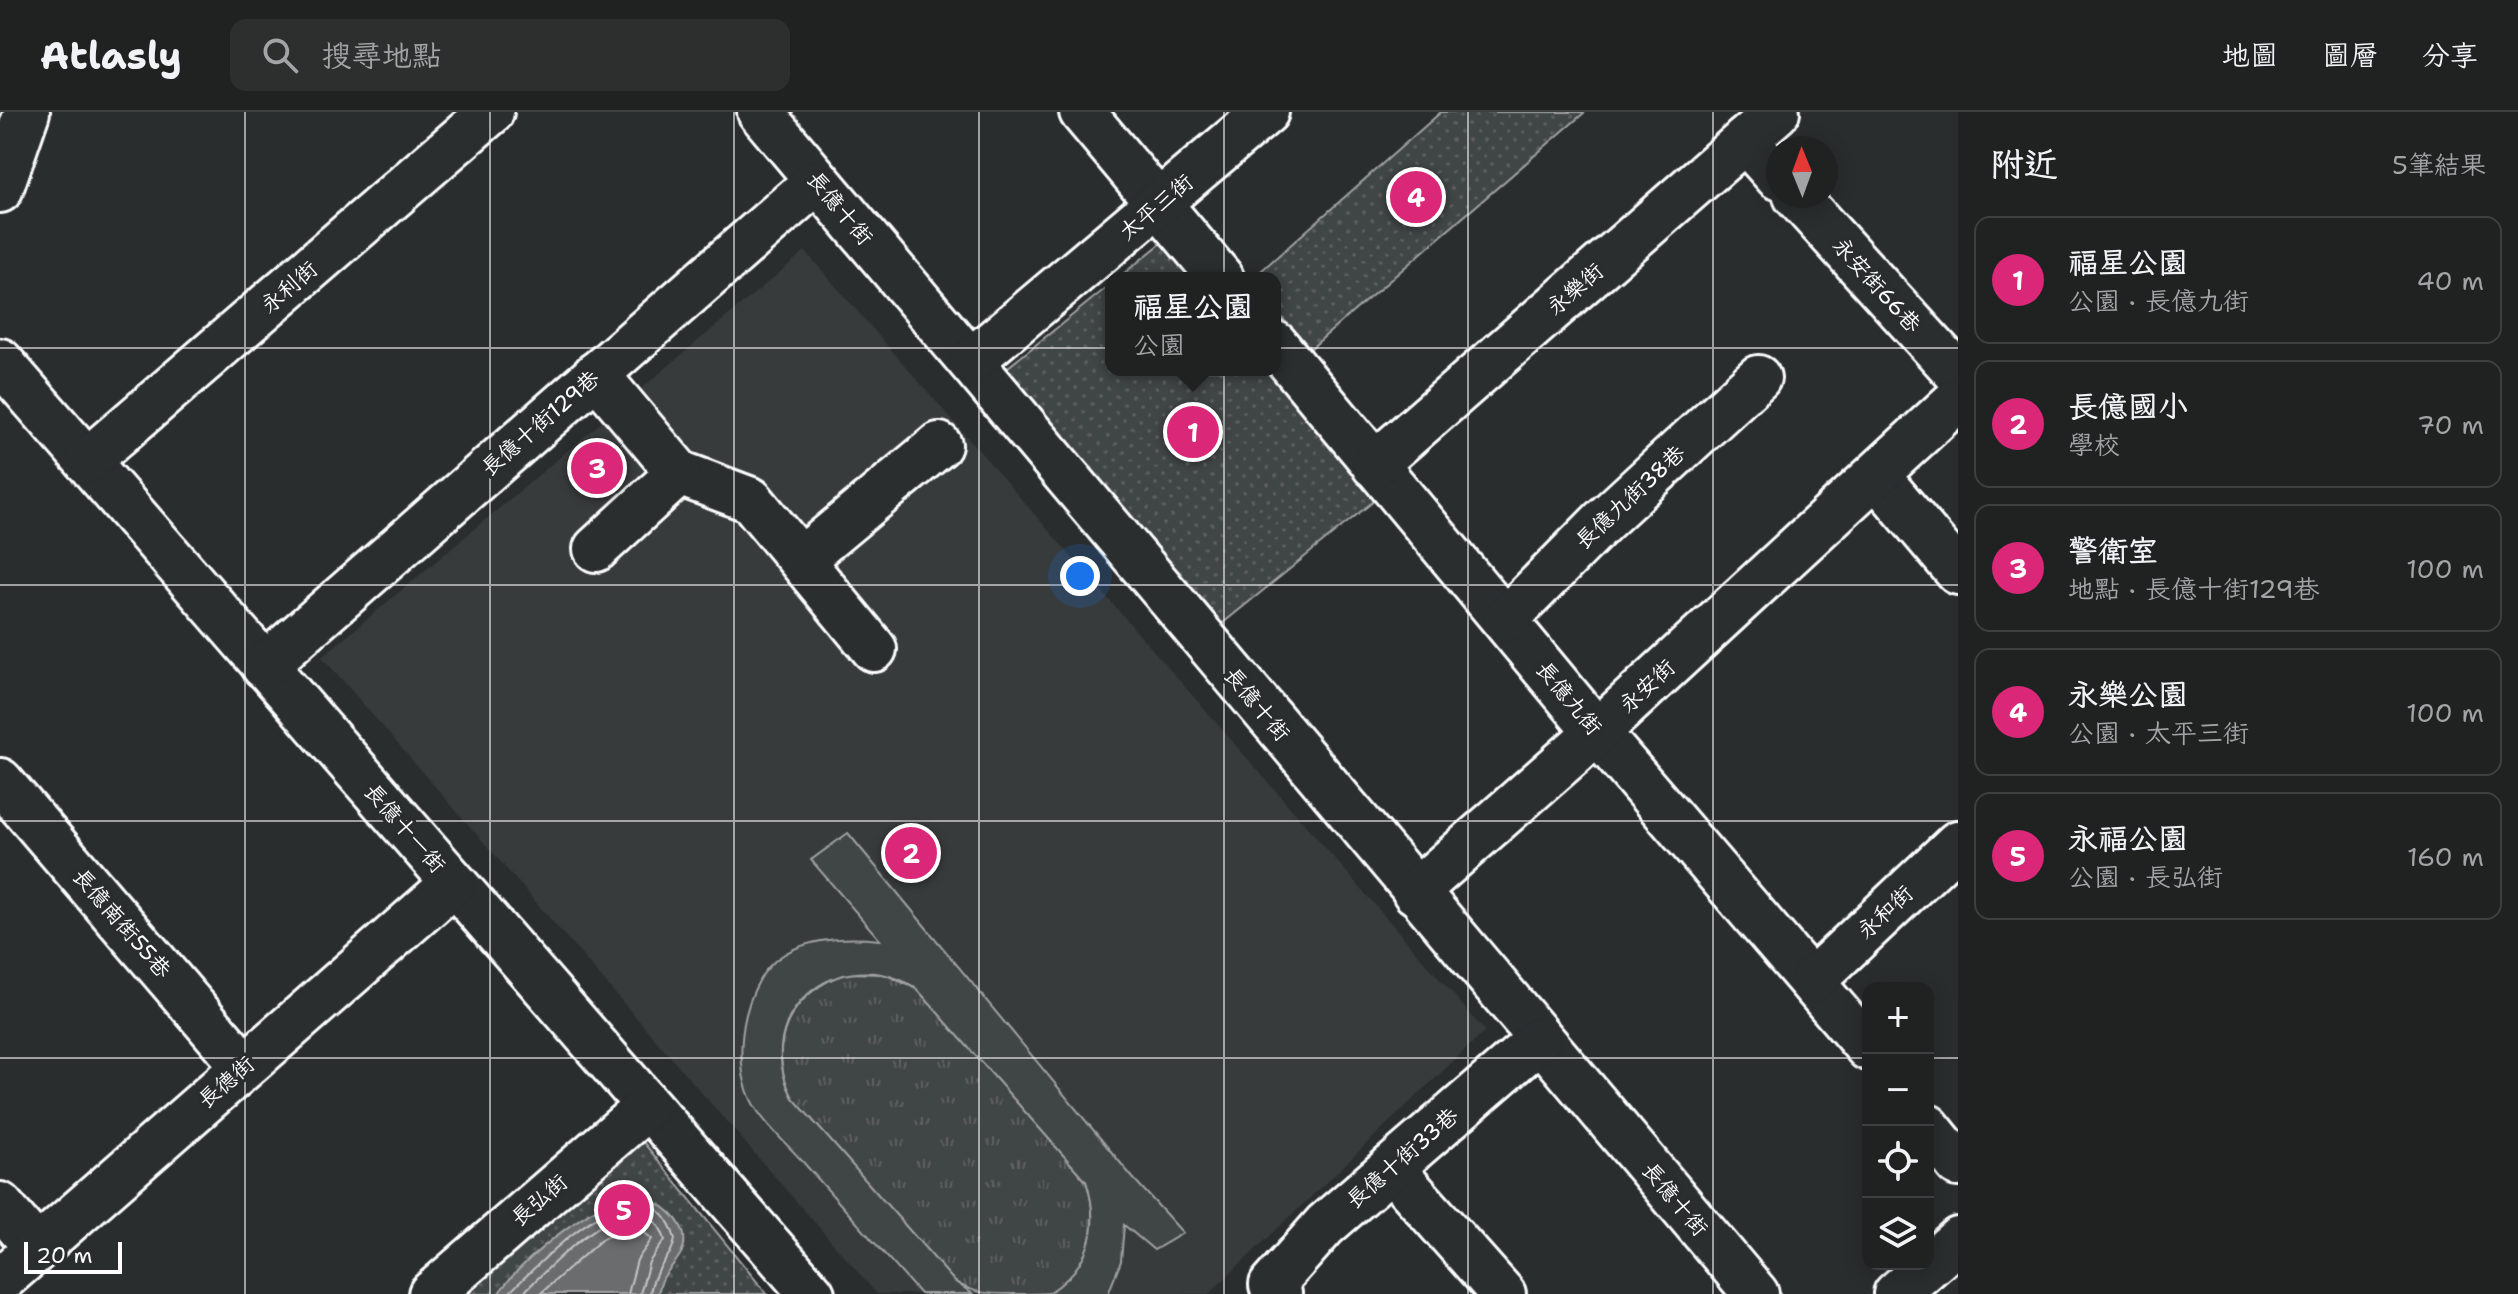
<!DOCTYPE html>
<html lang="zh-TW">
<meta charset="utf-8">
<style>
:root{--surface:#202222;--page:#2d2f2f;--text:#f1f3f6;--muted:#a2a4a5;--line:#3d3f40;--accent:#db2777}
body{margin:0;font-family:"Shantell Sans","LXGW WenKai TC",sans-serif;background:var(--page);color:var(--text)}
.controls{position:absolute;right:24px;bottom:24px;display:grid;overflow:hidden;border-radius:16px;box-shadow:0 4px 20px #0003}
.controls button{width:72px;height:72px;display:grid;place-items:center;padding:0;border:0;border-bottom:2px solid var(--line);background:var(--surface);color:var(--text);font:40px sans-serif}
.compass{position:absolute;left:1766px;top:24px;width:72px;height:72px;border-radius:50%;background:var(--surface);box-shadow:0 4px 20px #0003;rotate:359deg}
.scale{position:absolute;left:24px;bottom:20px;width:98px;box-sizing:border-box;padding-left:8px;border:4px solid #fff;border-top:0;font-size:22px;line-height:28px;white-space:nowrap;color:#fff;-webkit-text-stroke:6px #2a2d2e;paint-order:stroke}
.you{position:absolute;left:1080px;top:464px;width:28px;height:28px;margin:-20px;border:6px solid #fff;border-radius:50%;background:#1a73e8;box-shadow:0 0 0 12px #1a73e833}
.badge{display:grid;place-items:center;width:52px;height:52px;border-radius:50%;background:var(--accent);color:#fff;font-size:26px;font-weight:700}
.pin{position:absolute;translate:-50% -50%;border:4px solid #fff;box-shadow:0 2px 8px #0006}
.popup{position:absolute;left:1105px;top:160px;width:176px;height:104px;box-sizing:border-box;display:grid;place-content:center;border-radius:16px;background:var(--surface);filter:drop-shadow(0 2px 6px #0005);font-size:26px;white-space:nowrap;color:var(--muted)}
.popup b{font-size:30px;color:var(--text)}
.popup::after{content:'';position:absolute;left:50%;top:100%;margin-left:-16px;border:16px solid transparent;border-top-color:var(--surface)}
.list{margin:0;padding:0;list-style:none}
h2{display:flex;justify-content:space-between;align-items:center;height:104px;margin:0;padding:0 32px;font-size:34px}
h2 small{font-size:26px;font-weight:400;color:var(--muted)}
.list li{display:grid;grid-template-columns:52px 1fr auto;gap:24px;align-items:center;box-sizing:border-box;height:128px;margin:0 16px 16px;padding:0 16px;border:2px solid var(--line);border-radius:16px}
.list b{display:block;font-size:30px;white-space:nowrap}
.list p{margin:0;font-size:26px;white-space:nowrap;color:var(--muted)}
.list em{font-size:26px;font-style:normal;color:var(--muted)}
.icon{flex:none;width:44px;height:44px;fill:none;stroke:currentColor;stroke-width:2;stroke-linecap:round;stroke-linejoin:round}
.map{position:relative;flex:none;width:1958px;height:1182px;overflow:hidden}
header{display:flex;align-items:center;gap:48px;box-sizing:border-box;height:112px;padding:0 40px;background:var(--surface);border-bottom:2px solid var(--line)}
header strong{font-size:38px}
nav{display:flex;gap:44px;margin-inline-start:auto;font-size:28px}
.search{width:560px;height:72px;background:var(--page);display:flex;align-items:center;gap:20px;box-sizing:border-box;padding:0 28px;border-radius:16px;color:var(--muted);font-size:30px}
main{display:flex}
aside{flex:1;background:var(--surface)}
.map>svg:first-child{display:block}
.built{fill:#373a3b}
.grass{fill:url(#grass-tufts);stroke:#a0a2a2;stroke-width:2}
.park{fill:url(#park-dots);stroke:#a0a2a2;stroke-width:2}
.pitch{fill:#414445;stroke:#a0a2a2;stroke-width:2}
.water{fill:#6a6c6d;stroke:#a6a7a7;stroke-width:2}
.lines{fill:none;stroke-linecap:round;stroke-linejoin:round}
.shore{stroke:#c3c4c5;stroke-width:2}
.minor-casing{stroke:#fff;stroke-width:50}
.minor{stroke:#2a2d2e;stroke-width:44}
.grid{fill:none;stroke:#fff;stroke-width:2;stroke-opacity:0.55}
.labels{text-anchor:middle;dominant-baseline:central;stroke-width:7;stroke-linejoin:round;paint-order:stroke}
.street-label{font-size:22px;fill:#fff;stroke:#2a2d2e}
</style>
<header>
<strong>Atlasly</strong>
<div class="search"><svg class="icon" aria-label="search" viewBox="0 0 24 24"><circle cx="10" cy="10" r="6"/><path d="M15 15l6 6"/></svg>搜尋地點</div>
<nav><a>地圖</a><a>圖層</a><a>分享</a></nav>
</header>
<main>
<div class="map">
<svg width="1958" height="1182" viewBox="0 0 1958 1182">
<defs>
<pattern id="grass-tufts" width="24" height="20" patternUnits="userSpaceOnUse" patternTransform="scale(2)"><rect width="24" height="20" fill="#414445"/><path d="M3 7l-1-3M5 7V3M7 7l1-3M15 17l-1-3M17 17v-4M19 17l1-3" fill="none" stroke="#5e6061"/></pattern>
<pattern id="park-dots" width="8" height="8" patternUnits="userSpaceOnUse" patternTransform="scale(2)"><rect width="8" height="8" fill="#414445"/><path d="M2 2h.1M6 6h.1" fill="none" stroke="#5e6061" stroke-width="1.8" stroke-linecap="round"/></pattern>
</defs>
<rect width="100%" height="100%" fill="#2a2d2e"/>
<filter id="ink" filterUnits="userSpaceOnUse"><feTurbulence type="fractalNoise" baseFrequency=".0125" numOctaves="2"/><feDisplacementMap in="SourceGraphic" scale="16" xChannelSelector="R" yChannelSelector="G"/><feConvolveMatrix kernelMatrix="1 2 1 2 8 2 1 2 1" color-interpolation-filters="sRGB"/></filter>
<g filter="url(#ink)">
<path class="built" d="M805 139 1485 919 1209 1182H877L322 545Z"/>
<path class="grass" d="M847 861 884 862 917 877 1086 1069C1099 1108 1094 1162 1049 1181 1039 1182 1023 1182 1012 1182 989 1182 974 1182 954 1169L793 986C763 931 792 879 847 861Z"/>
<g class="park">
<path d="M1441 0H1585L1310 237 1275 198V166H1253Z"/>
<path d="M1168 126 1201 166H1118Z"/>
<path d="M1111 172V258H1275L1380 384 1218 515 1007 256Z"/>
<path d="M639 1025 767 1182H467L458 1171Z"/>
</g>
<path class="pitch" d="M848 721 1133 1066 1183 1121 1154 1138 1124 1113 1121 1149 1108 1182H1047C1090 1156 1101 1115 1086 1069L917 877C840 826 747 903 793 986L954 1169 973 1182H920C881 1138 842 1094 803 1050 788 1033 767 1015 755 995 733 958 740 902 760 867 784 826 839 824 880 828L811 748Z"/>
<path class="water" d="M631 1082C656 1084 698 1113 680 1143 670 1160 663 1158 658 1182H498C522 1148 590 1091 631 1082Z"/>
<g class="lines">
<g class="shore">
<path d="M508 1182C540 1151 648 1032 675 1127 672 1147 653 1155 650 1182"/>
<path d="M522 1182C547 1158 642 1053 665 1128L649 1150 640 1182"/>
<path d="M540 1182 602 1127 634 1112 652 1127 637 1148 628 1182"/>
</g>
<g class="minor-casing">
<g id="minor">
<path d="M760 0 1756 1182"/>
<path d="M1082 0 1221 166"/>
<path d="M1745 28 1778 65"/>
<path d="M0 78 27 0"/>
<path d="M1796 84 1958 262"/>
<path d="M1275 232 1597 620 1868 936"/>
<path d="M0 249 812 1182"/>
<path d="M971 249 1266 0"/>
<path d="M596 262 679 361 751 388 874 537"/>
<path d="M87 349 491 0"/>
<path d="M1374 353 1777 0"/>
<path d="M1876 363 1958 460"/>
<path d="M596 437 679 361"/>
<path d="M802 447 939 333"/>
<path d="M1505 508 1603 409 1758 266"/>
<path d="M264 554 817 69"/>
<path d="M0 669 244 954"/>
<path d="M1415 780 1597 620 1958 287"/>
<path d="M1812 869 1958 731"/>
<path d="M1928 1015 1958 1052"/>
<path d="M1391 1056 1503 1182"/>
<path d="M0 1093 37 1136"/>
<path d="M0 1169 453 772"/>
<path d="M431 1182 647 995"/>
<path d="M1279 1182 1272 1173 1325 1113 1539 928"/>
<path d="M1896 1182 1958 1128"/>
</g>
</g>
<use href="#minor" class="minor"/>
</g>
</g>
<path class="grid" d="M245 0V1182M490 0V1182M734 0V1182M979 0V1182M1224 0V1182M1468 0V1182M1713 0V1182M0 236H1958M0 473H1958M0 709H1958M0 946H1868M1928 946H1958"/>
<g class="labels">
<g class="street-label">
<text transform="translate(1156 95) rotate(-40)">太平三街</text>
<text transform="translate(840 96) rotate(50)">長億十街</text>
<text transform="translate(1877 173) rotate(48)">永安街66巷</text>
<text transform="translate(289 175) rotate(-41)">永利街</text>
<text transform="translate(1575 177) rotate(-41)">永樂街</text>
<text transform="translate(540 311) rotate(-41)">長億十街129巷</text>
<text transform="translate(1630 385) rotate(-43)">長億九街38巷</text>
<text transform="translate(1647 574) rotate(-43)">永安街</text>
<text transform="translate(1569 586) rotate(50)">長億九街</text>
<text transform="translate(1257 592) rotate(50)">長億十街</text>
<text transform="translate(405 716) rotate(49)">長億十一街</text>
<text transform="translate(1885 800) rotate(-43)">永和街</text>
<text transform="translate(122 811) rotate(49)">長億南街55巷</text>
<text transform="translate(226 970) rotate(-41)">長德街</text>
<text transform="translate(1402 1046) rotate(-41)">長億十街33巷</text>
<text transform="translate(1675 1087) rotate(50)">長億十街</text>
<text transform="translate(539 1088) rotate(-41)">長弘街</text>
</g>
</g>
</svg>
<div class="controls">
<button>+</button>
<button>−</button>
<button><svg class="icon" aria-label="locate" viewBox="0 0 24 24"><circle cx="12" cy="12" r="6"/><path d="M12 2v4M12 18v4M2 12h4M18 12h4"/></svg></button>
<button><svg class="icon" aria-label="layers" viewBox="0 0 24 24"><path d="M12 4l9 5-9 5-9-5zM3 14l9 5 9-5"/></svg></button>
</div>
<svg class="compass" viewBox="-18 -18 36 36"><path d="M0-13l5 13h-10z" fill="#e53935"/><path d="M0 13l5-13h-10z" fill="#a2a4a5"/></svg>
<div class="scale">20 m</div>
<div class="you"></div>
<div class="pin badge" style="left:1193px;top:320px">1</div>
<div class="popup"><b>福星公園</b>公園</div>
<div class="pin badge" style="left:911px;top:741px">2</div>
<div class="pin badge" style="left:597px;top:356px">3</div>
<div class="pin badge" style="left:1416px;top:85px">4</div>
<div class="pin badge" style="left:624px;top:1098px">5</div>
</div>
<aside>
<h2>附近<small>5筆結果</small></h2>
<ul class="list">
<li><span class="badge">1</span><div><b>福星公園</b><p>公園 · 長億九街</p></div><em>40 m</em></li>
<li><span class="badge">2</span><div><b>長億國小</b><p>學校</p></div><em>70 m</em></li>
<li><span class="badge">3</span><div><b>警衛室</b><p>地點 · 長億十街129巷</p></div><em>100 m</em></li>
<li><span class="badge">4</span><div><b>永樂公園</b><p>公園 · 太平三街</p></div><em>100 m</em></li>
<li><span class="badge">5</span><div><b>永福公園</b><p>公園 · 長弘街</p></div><em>160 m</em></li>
</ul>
</aside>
</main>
